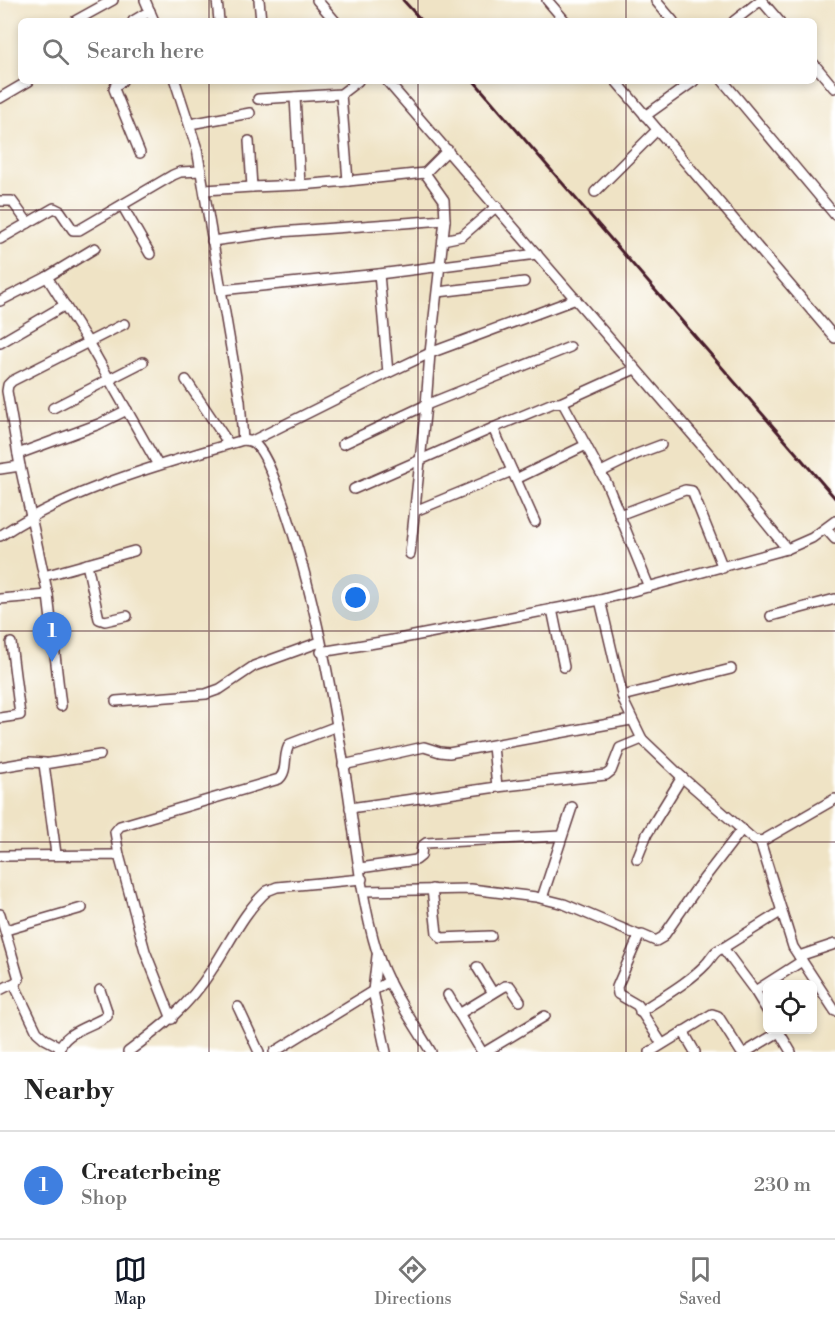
<!DOCTYPE html>
<style>
:root{--surface:#fff;--page:#f2f2f2;--text:#222;--muted:#767676;--line:#e0e0e0;--accent:#111827}
body{margin:0;font-family:"Libre Bodoni",serif;background:var(--page);color:var(--text)}
.controls{position:absolute;right:18px;bottom:18px;display:grid;overflow:hidden;border-radius:9px;box-shadow:0 3px 9px #0003}
.controls button{width:54px;height:54px;display:grid;place-items:center;padding:0;border:0;border-bottom:2px solid var(--line);background:var(--surface);color:var(--text);font:30px sans-serif}
.you{position:absolute;left:356px;top:598px;width:21px;height:21px;margin:-15px;border:4px solid #fff;border-radius:50%;background:#1a73e8;box-shadow:0 0 0 9px #1a73e833}
.badge{display:grid;place-items:center;width:39px;height:39px;border-radius:50%;background:var(--accent);color:#fff;font-size:20px;font-weight:700}
.pin{position:absolute;translate:-50% -50px;filter:drop-shadow(0 2px 3px #0008)}
.pin::after{content:'';position:absolute;top:32px;width:21px;height:18px;background:inherit;clip-path:polygon(0 0,100% 0,50% 100%)}
.list{margin:0;padding:0;list-style:none}
h2{display:flex;justify-content:space-between;align-items:center;height:78px;margin:0;padding:0 24px;font-size:26px}
h2 small{font-size:20px;font-weight:400;color:var(--muted)}
.list li{display:grid;grid-template-columns:39px 1fr auto;gap:18px;align-items:center;box-sizing:border-box;height:108px;padding:0 24px;border-top:2px solid var(--line)}
.list b{display:block;font-size:22px;white-space:nowrap}
.list p{margin:0;font-size:20px;white-space:nowrap;color:var(--muted)}
.list em{font-size:20px;font-style:normal;color:var(--muted)}
.icon{flex:none;width:33px;height:33px;fill:none;stroke:currentColor;stroke-width:2;stroke-linecap:round;stroke-linejoin:round}
.map{position:relative;flex:none;width:835px;height:1052px;overflow:hidden}
.search{position:absolute;background:var(--surface);box-shadow:0 3px 9px #0003;left:18px;right:18px;top:18px;height:66px;display:flex;align-items:center;gap:15px;box-sizing:border-box;padding:0 21px;border-radius:9px;color:var(--muted);font-size:22px}
.sheet{height:186px;background:var(--surface)}
nav{display:flex;justify-content:space-around;align-items:center;box-sizing:border-box;height:84px;border-top:2px solid var(--line);background:var(--surface);font-size:16px;color:var(--muted)}
nav a{display:grid;justify-items:center;gap:3px}
nav .on{color:var(--accent)}
.map>svg:first-child{display:block}
.lines{fill:none;stroke-linecap:round;stroke-linejoin:round}
.minor-casing{stroke:#633c42;stroke-width:12}
.minor{stroke:#fff;stroke-width:9}
.rail{stroke:#4a1f2b;stroke-width:3}
.grid{fill:none;stroke:#4a1f2b;stroke-width:1.5;stroke-opacity:0.55}
</style>
<div class="map">
<svg width="835" height="1052" viewBox="0 0 835 1052">
<rect width="100%" height="100%" fill="#fff"/>
<filter id="ink" filterUnits="userSpaceOnUse"><feTurbulence type="fractalNoise" baseFrequency=".0167" numOctaves="2"/><feDisplacementMap in="SourceGraphic" scale="12" xChannelSelector="R" yChannelSelector="G"/><feConvolveMatrix kernelMatrix="1 2 1 2 8 2 1 2 1" color-interpolation-filters="sRGB"/></filter>
<filter id="wash" filterUnits="userSpaceOnUse"><feTurbulence type="fractalNoise" baseFrequency=".008" numOctaves="4" result="noise"/><feDisplacementMap in="SourceGraphic" scale="24" xChannelSelector="R" yChannelSelector="G"/><feGaussianBlur stdDeviation="1.35" result="paint"/><feColorMatrix in="noise" values="0 0 0 0 0 0 0 0 0 0 0 0 0 0 0 0 0 1.4 0 .05"/><feComposite in="paint" operator="in"/></filter>
<g filter="url(#wash)">
<rect width="100%" height="100%" fill="#efe3c5"/>
</g>
<g filter="url(#ink)">
<g class="lines">
<g class="minor-casing">
<g id="minor">
<path d="M145 0 154 21"/>
<path d="M217 0 219 21"/>
<path d="M259 0 261 21"/>
<path d="M317 0 335 21"/>
<path d="M547 0 565 21"/>
<path d="M657 0 656 1 673 21"/>
<path d="M761 0 779 21"/>
<path d="M75 21 113 0"/>
<path d="M133 21 150 11"/>
<path d="M734 21 761 0"/>
<path d="M814 64 834 88"/>
<path d="M122 81 115 86 114 89 140 153"/>
<path d="M175 81 197 149 240 401 243 440"/>
<path d="M387 81 723 470 787 549"/>
<path d="M616 81 835 338"/>
<path d="M723 81 835 215"/>
<path d="M341 94 348 181 425 173"/>
<path d="M295 97 300 185"/>
<path d="M0 98 29 81"/>
<path d="M258 99 341 94 358 81"/>
<path d="M645 116 694 81"/>
<path d="M190 124 250 113"/>
<path d="M249 141 252 187 300 185 348 181"/>
<path d="M205 190 252 187"/>
<path d="M595 192 657 130"/>
<path d="M0 201H12L28 223"/>
<path d="M122 205 150 254"/>
<path d="M0 239 54 208 60 211 73 230H79L173 175 180 172 201 171"/>
<path d="M443 240 462 236 497 206"/>
<path d="M212 241 279 232 445 220"/>
<path d="M95 248 47 277 88 342 158 465"/>
<path d="M379 274 388 373"/>
<path d="M221 290 379 274 537 254"/>
<path d="M438 292 524 282"/>
<path d="M0 301 47 277"/>
<path d="M0 343 65 305"/>
<path d="M186 380 229 444"/>
<path d="M560 403 635 369"/>
<path d="M53 408 143 362"/>
<path d="M493 428 553 403H560L564 405 607 484 649 587"/>
<path d="M252 441 388 373 430 353 576 299"/>
<path d="M343 444 426 405 570 347"/>
<path d="M18 454 99 424 127 410"/>
<path d="M0 469 20 466"/>
<path d="M601 472 637 454 661 445"/>
<path d="M516 479 586 445"/>
<path d="M354 489 493 428 535 522"/>
<path d="M415 511 512 471"/>
<path d="M619 515 685 490 692 491 723 568"/>
<path d="M826 529 835 539"/>
<path d="M0 536C73 487 160 465 243 440 244 440 251 441 252 442 263 447 274 478 278 489 313 583 332 692 348 791 356 844 361 900 377 952 388 988 412 1020 431 1052"/>
<path d="M410 554 426 405 430 353 445 220 444 200 425 173 448 150"/>
<path d="M87 564 99 619 105 621 127 616"/>
<path d="M44 576 134 551"/>
<path d="M0 599 48 595"/>
<path d="M600 600 624 702 642 739 684 779 754 840 762 841 835 799"/>
<path d="M552 609 564 667"/>
<path d="M771 616 835 599"/>
<path d="M321 652 393 640 600 600 787 549 812 538 835 521"/>
<path d="M622 696 731 669"/>
<path d="M116 701 206 694 220 689 254 666 320 642"/>
<path d="M61 706 48 595 20 466 7 391 8 385 12 381 124 324"/>
<path d="M0 718 20 715 11 643"/>
<path d="M493 746 497 787"/>
<path d="M343 765 424 747 440 752 449 753 631 720"/>
<path d="M0 767 30 762 45 763"/>
<path d="M350 808 497 787 606 775 611 771 620 748 642 739"/>
<path d="M760 841 793 947 835 1011"/>
<path d="M56 854 44 764 100 755"/>
<path d="M119 855 115 832 120 826 279 779C289 770 282 754 290 744L337 726"/>
<path d="M0 856 119 855 145 951 172 1019"/>
<path d="M637 859 647 834 682 777"/>
<path d="M360 868 416 860 421 856 422 846 426 843 561 836"/>
<path d="M432 889 437 933 441 938 491 936"/>
<path d="M364 891 471 889 536 897 564 904 640 936"/>
<path d="M542 898 572 807"/>
<path d="M0 914 19 979 16 982 0 990"/>
<path d="M6 930 82 908"/>
<path d="M723 948 782 911"/>
<path d="M377 956 373 991 386 1052"/>
<path d="M799 956 835 944"/>
<path d="M477 967 493 993"/>
<path d="M14 984 37 1032 45 1039 60 1047"/>
<path d="M755 991 802 961"/>
<path d="M448 995 482 1052"/>
<path d="M238 1007 259 1052"/>
<path d="M640 1012C662 997 688 983 706 964 712 958 714 950 723 948L755 991 768 1012"/>
<path d="M459 1014 505 986H510L520 1001"/>
<path d="M778 1030 791 1052"/>
<path d="M683 1031 695 1052"/>
<path d="M662 1044 637 1005 618 994 617 987 639 936 642 935 656 941 663 937 699 885 742 829"/>
<path d="M59 1052C61 1032 93 1026 107 1016V1011L100 990"/>
<path d="M128 1052C161 1027 188 1007 211 971 228 946 244 911 267 891L277 887 362 879"/>
<path d="M274 1052 389 981"/>
<path d="M485 1052 545 1016"/>
<path d="M650 1052 712 1014 718 1016 741 1052"/>
<path d="M746 1052 779 1032"/>
</g>
</g>
<use href="#minor" class="minor"/>
<g class="rail">
<path d="M403 0 422 21"/>
<path d="M474 81 835 498"/>
</g>
</g>
</g>
<path class="grid" d="M209 0V21M418 0V21M626 0V21M209 81V1052M418 81V1052M626 81V1052M0 210H835M0 421H835M0 631H835M0 842H835"/>
</svg>
<div class="controls">
<button><svg class="icon" aria-label="locate" viewBox="0 0 24 24"><circle cx="12" cy="12" r="6"/><path d="M12 2v4M12 18v4M2 12h4M18 12h4"/></svg></button>
</div>
<div class="you"></div>
<div class="pin badge" style="left:52px;top:662px;background:#3f7fe0">1</div>
<div class="search"><svg class="icon" aria-label="search" viewBox="0 0 24 24"><circle cx="10" cy="10" r="6"/><path d="M15 15l6 6"/></svg>Search here</div>
</div>
<section class="sheet">
<h2>Nearby<small></small></h2>
<ul class="list">
<li><span class="badge" style="background:#3f7fe0">1</span><div><b>Createrbeing</b><p>Shop</p></div><em>230 m</em></li>
</ul>
</section>
<nav>
<a class="on"><svg class="icon" aria-label="map" viewBox="0 0 24 24"><path d="M3 6l6-2 6 2 6-2v14l-6 2-6-2-6 2zM9 4v14M15 6v14"/></svg>Map</a>
<a><svg class="icon" aria-label="directions" viewBox="0 0 24 24"><path d="M12 3l9 9-9 9-9-9zM9 14v-3h6M13 9l2 2-2 2"/></svg>Directions</a>
<a><svg class="icon" aria-label="saved" viewBox="0 0 24 24"><path d="M7 4h10v16l-5-4-5 4z"/></svg>Saved</a>
</nav>
